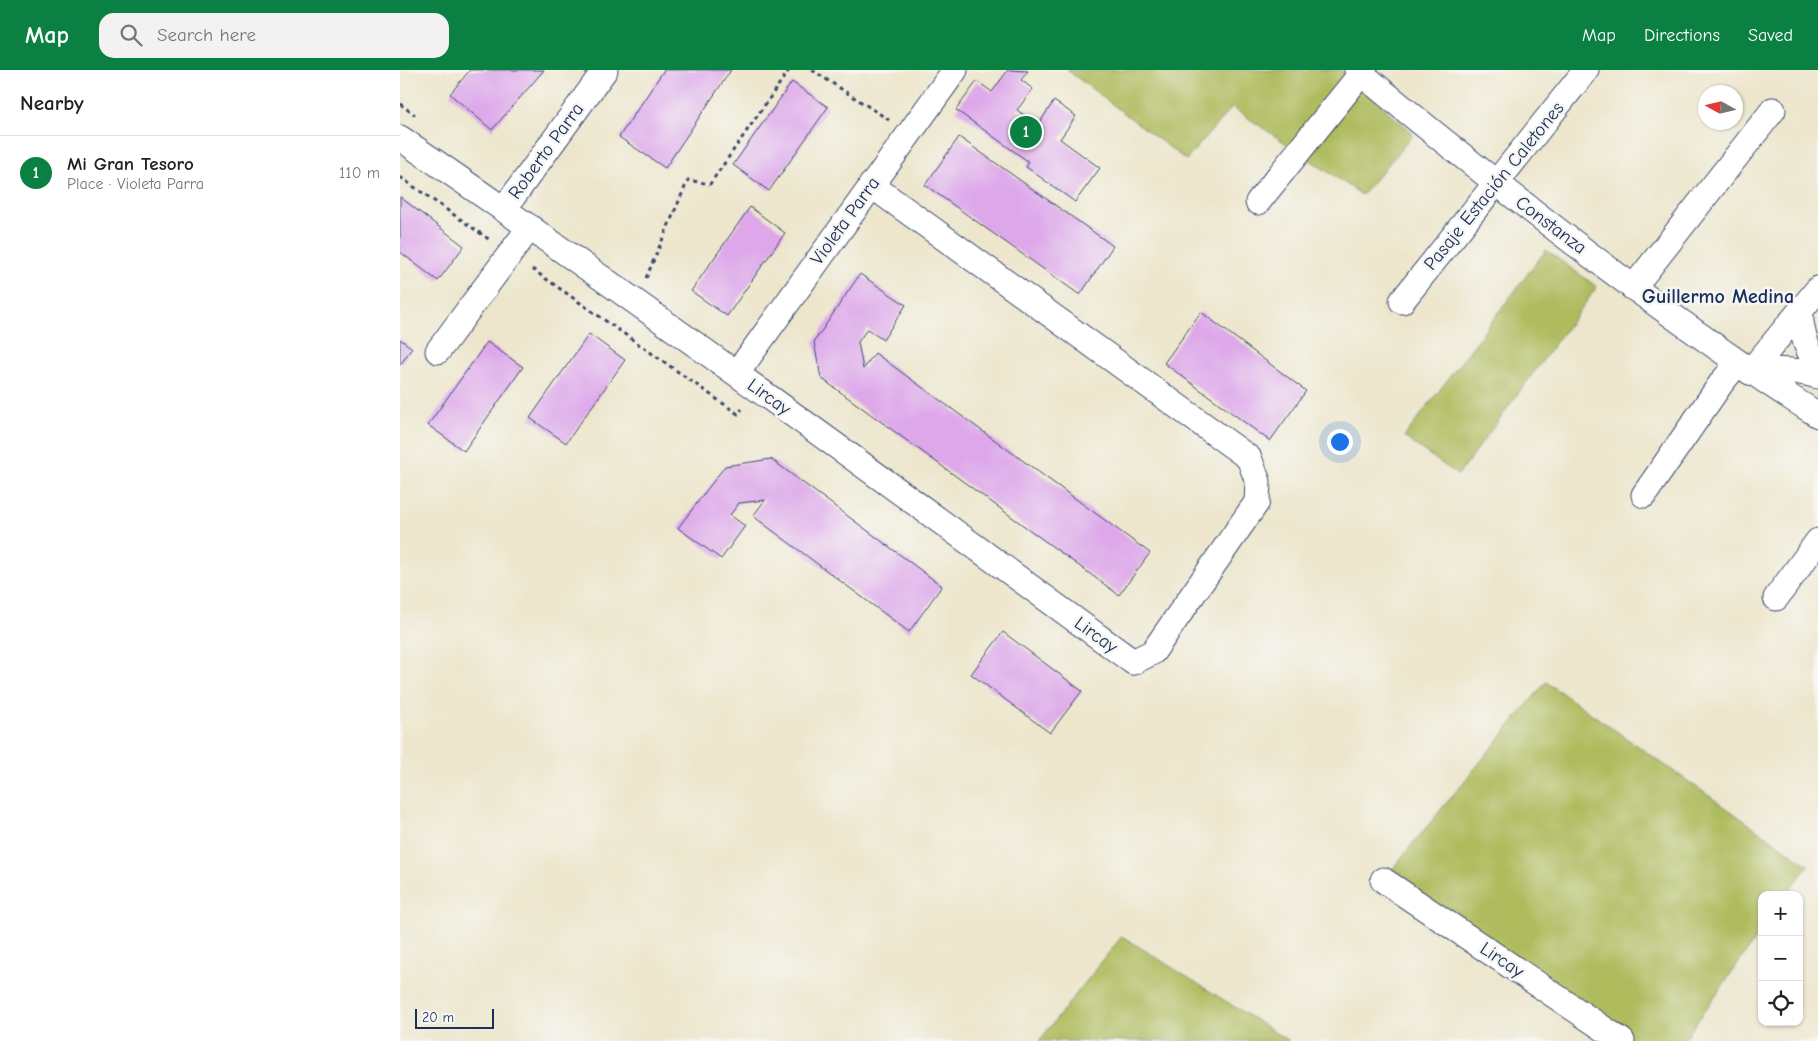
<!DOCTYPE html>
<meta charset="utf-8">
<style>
:root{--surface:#fff;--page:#f2f2f2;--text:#222;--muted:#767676;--line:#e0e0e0;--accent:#0b8043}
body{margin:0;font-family:"Comic Neue",sans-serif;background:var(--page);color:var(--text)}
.controls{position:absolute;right:15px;bottom:15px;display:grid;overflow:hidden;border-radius:10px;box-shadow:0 1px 4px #0004}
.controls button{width:45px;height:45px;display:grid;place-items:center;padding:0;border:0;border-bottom:1px solid var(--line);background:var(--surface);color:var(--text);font:25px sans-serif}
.compass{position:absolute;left:1298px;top:15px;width:45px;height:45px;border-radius:50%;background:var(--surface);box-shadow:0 1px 4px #0004;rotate:278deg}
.scale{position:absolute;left:15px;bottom:12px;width:79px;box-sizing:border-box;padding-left:5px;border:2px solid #1b2f5e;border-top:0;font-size:14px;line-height:18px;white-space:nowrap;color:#1b2f5e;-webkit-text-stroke:4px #f6f6f2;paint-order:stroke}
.you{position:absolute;left:939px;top:371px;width:18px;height:18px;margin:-12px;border:4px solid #fff;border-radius:50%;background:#1a73e8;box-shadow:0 0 0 8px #1a73e833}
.badge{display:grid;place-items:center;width:32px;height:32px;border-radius:50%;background:var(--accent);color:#fff;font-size:16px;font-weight:700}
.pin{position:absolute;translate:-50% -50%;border:2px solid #fff;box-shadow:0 1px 5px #0006}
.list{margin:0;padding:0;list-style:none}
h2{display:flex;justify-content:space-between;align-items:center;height:65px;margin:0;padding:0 20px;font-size:21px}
h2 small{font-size:16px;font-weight:400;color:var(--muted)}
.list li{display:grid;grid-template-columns:32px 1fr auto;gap:15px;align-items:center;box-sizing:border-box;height:75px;padding:0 20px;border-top:1px solid var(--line)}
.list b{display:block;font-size:19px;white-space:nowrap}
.list p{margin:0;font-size:16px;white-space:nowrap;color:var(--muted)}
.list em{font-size:16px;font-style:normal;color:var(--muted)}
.icon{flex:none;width:28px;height:28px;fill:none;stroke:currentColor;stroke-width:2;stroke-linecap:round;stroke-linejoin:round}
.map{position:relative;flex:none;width:1418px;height:971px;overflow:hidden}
header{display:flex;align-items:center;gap:30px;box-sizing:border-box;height:70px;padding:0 25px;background:var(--accent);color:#fff}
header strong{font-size:24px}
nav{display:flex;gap:28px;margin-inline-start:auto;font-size:18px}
.search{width:350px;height:45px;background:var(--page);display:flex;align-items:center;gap:12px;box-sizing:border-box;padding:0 18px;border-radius:15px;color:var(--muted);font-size:19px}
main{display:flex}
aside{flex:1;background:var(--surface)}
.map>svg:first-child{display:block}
.green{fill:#afbb5d;stroke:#65755e}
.building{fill:#dda7ea}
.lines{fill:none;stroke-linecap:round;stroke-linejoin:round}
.minor-casing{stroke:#3a4a6e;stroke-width:27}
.path{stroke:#3a4a6e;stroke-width:3;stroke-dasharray:4 4;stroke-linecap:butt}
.minor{stroke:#fff;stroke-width:25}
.labels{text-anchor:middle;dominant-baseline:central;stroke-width:5;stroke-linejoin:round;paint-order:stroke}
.street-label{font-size:19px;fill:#1b2f5e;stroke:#f6f6f2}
.neighbourhood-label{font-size:20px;font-weight:bold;fill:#1b2f5e;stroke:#f6f6f2}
</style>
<header>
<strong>Map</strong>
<div class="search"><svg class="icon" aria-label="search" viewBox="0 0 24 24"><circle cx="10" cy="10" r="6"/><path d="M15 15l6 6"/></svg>Search here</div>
<nav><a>Map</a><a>Directions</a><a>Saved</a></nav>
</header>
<main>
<aside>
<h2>Nearby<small></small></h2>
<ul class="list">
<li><span class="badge">1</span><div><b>Mi Gran Tesoro</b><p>Place · Violeta Parra</p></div><em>110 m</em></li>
</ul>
</aside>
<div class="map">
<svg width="1418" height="971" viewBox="0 0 1418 971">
<rect width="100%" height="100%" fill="#f6f6f2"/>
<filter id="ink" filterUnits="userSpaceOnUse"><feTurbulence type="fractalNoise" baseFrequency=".02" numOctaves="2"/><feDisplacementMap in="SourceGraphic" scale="10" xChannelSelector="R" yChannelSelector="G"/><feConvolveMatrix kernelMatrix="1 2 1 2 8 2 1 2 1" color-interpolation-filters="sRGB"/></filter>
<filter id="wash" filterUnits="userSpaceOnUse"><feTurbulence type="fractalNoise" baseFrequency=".0096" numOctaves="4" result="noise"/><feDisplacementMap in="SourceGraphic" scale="20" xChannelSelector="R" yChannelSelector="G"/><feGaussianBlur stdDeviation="1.12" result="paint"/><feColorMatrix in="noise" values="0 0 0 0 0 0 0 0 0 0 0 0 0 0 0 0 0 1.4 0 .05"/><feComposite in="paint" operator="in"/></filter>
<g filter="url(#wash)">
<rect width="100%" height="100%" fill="#ede6cc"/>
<g class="green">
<path d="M667 0H941L1014 64 962 125 832 37 786 90Z"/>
<path d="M1146 180 1197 217 1058 405 1004 367Z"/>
<path d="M1146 612 1408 795 1387 825H1362V860L1283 971H1222L983 810Z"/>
<path d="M722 866 889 971H639Z"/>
</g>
<g id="blocks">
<g class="building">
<path d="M70 0H144L92 60 50 24Z"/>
<path d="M264 0H331L265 98 219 67Z"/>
<path d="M608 0 628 1 621 10 633 19 617 40 638 55 654 31 676 46 660 69 700 98 675 132 626 97 629 92 556 40 577 11 592 22Z"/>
<path d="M392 12 428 37 369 121 333 95Z"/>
<path d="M559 67 713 176 680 225 525 115Z"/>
<path d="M0 127 64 176 38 211 0 182Z"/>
<path d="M350 137 385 163 327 246 291 221Z"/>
<path d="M460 204 506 235 483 270 467 259 458 272 463 299 475 283 750 483 719 525 421 308 414 272Z"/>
<path d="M801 242 906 321 870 371 764 293Z"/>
<path d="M189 264 225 290 166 373 130 348Z"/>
<path d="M0 269 12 278 0 295Z"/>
<path d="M87 272 123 297 64 381 28 355Z"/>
<path d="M371 389 542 516 509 562 353 446 365 430 339 433 330 445 345 456 321 489 278 458 325 396Z"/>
<path d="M603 562 682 621 650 663 571 604Z"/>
</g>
</g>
</g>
<g filter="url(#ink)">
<use href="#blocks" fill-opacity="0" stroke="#3a4a6e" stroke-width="1"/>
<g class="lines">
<g class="minor-casing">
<g id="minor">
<path d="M957 0C1024 56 1092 110 1161 163 1245 227 1329 289 1418 345"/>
<path d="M0 68C248 237 491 415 733 592L753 582 857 432 858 412 849 388 471 115"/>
<path d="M858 132 964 0"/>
<path d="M104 139 205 0"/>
<path d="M1233 218 1373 40"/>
<path d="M1002 231 1186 0"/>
<path d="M1400 241C1401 261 1406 280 1418 296"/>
<path d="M38 281 130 157"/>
<path d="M1350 302 1418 219"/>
<path d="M1350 302C1374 299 1395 299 1418 306"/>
<path d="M337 303 555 0"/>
<path d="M1244 425 1322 312 1338 293"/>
<path d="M1376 528 1418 471"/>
<path d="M983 810 1222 971"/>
</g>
</g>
<g class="path">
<path d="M412 0 489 50"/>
<path d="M0 34 15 45"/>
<path d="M0 107 90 170"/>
<path d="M132 199 338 344 342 339"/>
<path d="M246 208 288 110 310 114 389 0"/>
</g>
<use href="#minor" class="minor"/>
</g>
</g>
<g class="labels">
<g class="street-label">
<text transform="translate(146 81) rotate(-54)">Roberto Parra</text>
<text transform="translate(1094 116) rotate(-51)">Pasaje Estación Caletones</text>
<text transform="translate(445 151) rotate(-54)">Violeta Parra</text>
<text transform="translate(1151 155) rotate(37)">Constanza</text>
<text transform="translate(369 327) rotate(36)">Lircay</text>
<text transform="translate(696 565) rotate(36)">Lircay</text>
<text transform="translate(1102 890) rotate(34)">Lircay</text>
</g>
<g class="neighbourhood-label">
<text x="1318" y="226">Guillermo Medina</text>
</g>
</g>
</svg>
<div class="controls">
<button>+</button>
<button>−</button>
<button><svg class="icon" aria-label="locate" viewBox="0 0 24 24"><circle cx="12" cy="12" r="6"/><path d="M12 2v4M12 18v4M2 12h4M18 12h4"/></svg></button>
</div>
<svg class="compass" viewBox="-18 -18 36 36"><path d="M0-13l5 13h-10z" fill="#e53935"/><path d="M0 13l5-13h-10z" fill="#767676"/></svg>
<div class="scale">20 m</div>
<div class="you"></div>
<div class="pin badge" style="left:626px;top:62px">1</div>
</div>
</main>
